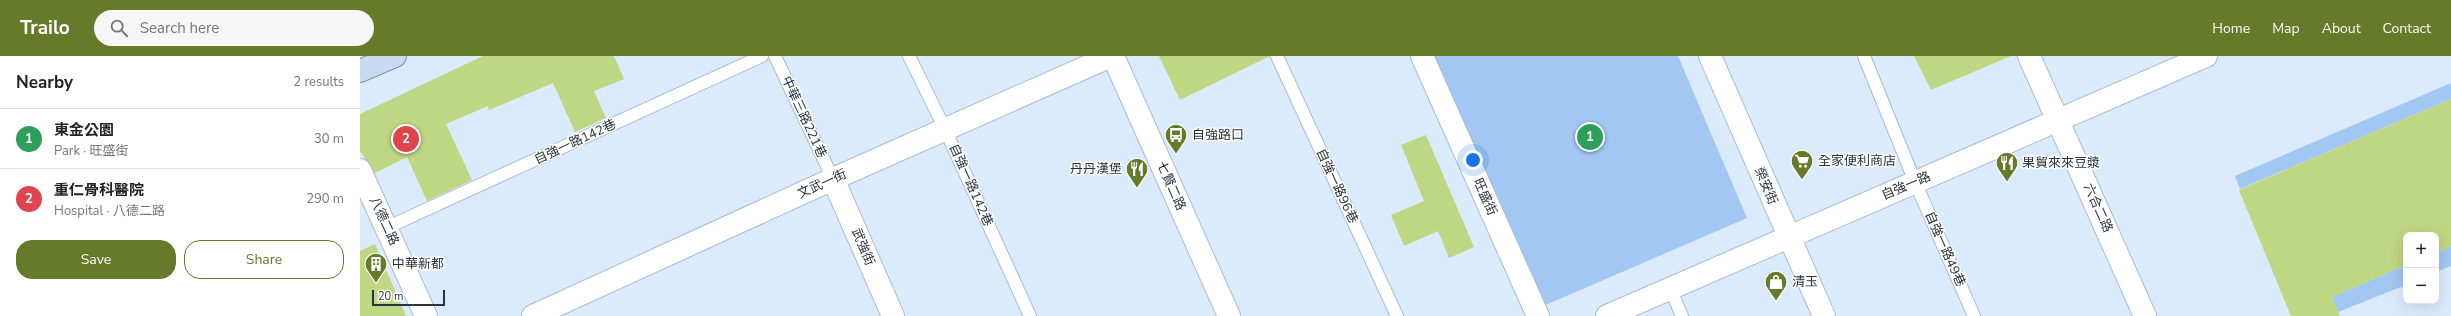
<!DOCTYPE html>
<meta charset="utf-8">
<style>
:root{--surface:#fff;--page:#f6f6f6;--text:#222;--muted:#767676;--line:#e0e0e0;--accent:#677a2a}
body{margin:0;font-family:"Nunito Sans","Noto Sans TC",sans-serif;background:var(--page);color:var(--text)}
.controls{position:absolute;right:12px;bottom:12px;display:grid;overflow:hidden;border-radius:8px;box-shadow:0 4px 16px #0002}
.controls button{width:36px;height:36px;display:grid;place-items:center;padding:0;border:0;border-bottom:1px solid var(--line);background:var(--surface);color:var(--text);font:20px sans-serif}
.scale{position:absolute;left:12px;bottom:10px;width:73px;box-sizing:border-box;padding-left:4px;border:2px solid #2b333c;border-top:0;font-size:11px;line-height:14px;white-space:nowrap;color:#2b333c;-webkit-text-stroke:3px #fff;paint-order:stroke}
.you{position:absolute;left:1113px;top:104px;width:14px;height:14px;margin:-10px;border:3px solid #fff;border-radius:50%;background:#1a73e8;box-shadow:0 0 0 6px #1a73e833}
.badge{display:grid;place-items:center;width:26px;height:26px;border-radius:50%;background:var(--accent);color:#fff;font-size:13px;font-weight:700}
.pin{position:absolute;translate:-50% -50%;border:2px solid #fff;box-shadow:0 1px 4px #0006}
.list{margin:0;padding:0;list-style:none}
h2{display:flex;justify-content:space-between;align-items:center;height:52px;margin:0;padding:0 16px;font-size:17px}
h2 small{font-size:13px;font-weight:400;color:var(--muted)}
.list li{display:grid;grid-template-columns:26px 1fr auto;gap:12px;align-items:center;box-sizing:border-box;height:60px;padding:0 16px;border-top:1px solid var(--line)}
.list b{display:block;font-size:15px;white-space:nowrap}
.list p{margin:0;font-size:13px;white-space:nowrap;color:var(--muted)}
.list em{font-size:13px;font-style:normal;color:var(--muted)}
.actions{display:flex;gap:8px;padding:12px 16px}
.actions a{flex:1;padding:9px 0;border:1px solid var(--accent);border-radius:16px;text-align:center;font-size:14px;color:var(--accent)}
.actions .main{background:var(--accent);color:#fff}
.icon{flex:none;width:22px;height:22px;fill:none;stroke:currentColor;stroke-width:2;stroke-linecap:round;stroke-linejoin:round}
.map{position:relative;flex:none;width:2091px;height:260px;overflow:hidden}
header{display:flex;align-items:center;gap:24px;box-sizing:border-box;height:56px;padding:0 20px;background:var(--accent);color:#fff}
header strong{font-size:19px}
nav{display:flex;gap:22px;margin-inline-start:auto;font-size:14px}
.search{width:280px;height:36px;background:var(--page);display:flex;align-items:center;gap:10px;box-sizing:border-box;padding:0 14px;border-radius:22px;color:var(--muted);font-size:15px}
main{display:flex}
aside{flex:1;background:var(--surface)}
.map>svg:first-child{display:block}
.green{fill:#a2c7f2}
.building{fill:#bfd683}
.lines{fill:none;stroke-linecap:round;stroke-linejoin:round}
.lane-casing{stroke:#a8bbd1;stroke-width:14}
.street-casing{stroke:#a8bbd1;stroke-width:24}
.secondary-casing{stroke:#a8bbd1;stroke-width:24}
.primary-casing{stroke:#7891ae;stroke-width:24}
.lane{stroke:#fff;stroke-width:12}
.street{stroke:#fff;stroke-width:22}
.secondary{stroke:#fff;stroke-width:22}
.primary{stroke:#c7dcf3;stroke-width:22}
.labels{text-anchor:middle;dominant-baseline:central;stroke-width:3;stroke-linejoin:round;paint-order:stroke}
.street-label{font-size:13px;fill:#2b333c;stroke:#fff}
.poi-label{font-size:13px;fill:#2b333c;stroke:#fff;text-anchor:start}
</style>
<header>
<strong>Trailo</strong>
<div class="search"><svg class="icon" aria-label="search" viewBox="0 0 24 24"><circle cx="10" cy="10" r="6"/><path d="M15 15l6 6"/></svg>Search here</div>
<nav><a>Home</a><a>Map</a><a>About</a><a>Contact</a></nav>
</header>
<main>
<aside>
<h2>Nearby<small>2 results</small></h2>
<ul class="list">
<li><span class="badge" style="background:#2e9e5b">1</span><div><b>東金公園</b><p>Park · 旺盛街</p></div><em>30 m</em></li>
<li><span class="badge" style="background:#e0444e">2</span><div><b>重仁骨科醫院</b><p>Hospital · 八德二路</p></div><em>290 m</em></li>
</ul>
<div class="actions"><a class="main">Save</a><a>Share</a></div>
</aside>
<div class="map">
<svg width="2091" height="260" viewBox="0 0 2091 260">
<rect width="100%" height="100%" fill="#dbebfe"/>
<g class="green">
<path d="M1072 0H1318L1387 162 1181 251Z"/>
<path d="M2091 27V43L1880 133 1875 120Z"/>
<path d="M2091 190V210L2076 216V197Z"/>
<path d="M2046 209V229L1978 256 1972 241Z"/>
</g>
<g class="building">
<path d="M123 0H254L264 23 234 35 246 62 215 76 193 27 129 54 128 50 86 68 112 124 67 145 47 101 15 117 0 95V58Z"/>
<path d="M799 0H910L820 44Z"/>
<path d="M1554 0H1651L1571 34Z"/>
<path d="M2091 43V190L2076 197V179H2046V209L1972 241 1980 260H1931L1879 134Z"/>
<path d="M1066 79 1114 191 1089 202 1078 175 1044 190 1031 159 1064 145 1041 89Z"/>
<path d="M15 188 46 260H0V195Z"/>
</g>
<g class="lines">
<g class="lane-casing">
<g id="lane">
<path d="M415 0 473 123"/>
<path d="M549 0 585 73 670 260"/>
<path d="M917 0 1037 260"/>
<path d="M1504 0 1555 126 1614 260"/>
<path d="M28 171 402 0"/>
<path d="M1310 232 1322 260"/>
</g>
</g>
<g class="street-casing">
<g id="street">
<path d="M1062 0 1178 260"/>
<path d="M1350 0 1464 260"/>
<path d="M1669 0 1785 260"/>
<path d="M0 114 66 260"/>
<path d="M473 123 533 260"/>
<path d="M173 260 473 123 751 0"/>
<path d="M1247 260 1846 0"/>
</g>
</g>
<g class="secondary-casing">
<path id="secondary" d="M753 0 869 260"/>
</g>
<g class="primary-casing">
<path id="primary" d="M0 15 35 0"/>
</g>
<use href="#lane" class="lane"/>
<use href="#street" class="street"/>
<use href="#secondary" class="secondary"/>
<use href="#primary" class="primary"/>
</g>
<defs>
<g id="bus-pin" transform="scale(1.15)"><path d="M0 17L-7.5 6A9.5 9.5 0 1 1 7.5 6Z" fill="#677a2a" stroke="#fff"/><path d="M-5-6H5V4H4V6H2V4H-2V6H-4V4H-5ZM-3.5-4V0h7V-4ZM-3.5 1.2v1.5H-2V1.2ZM2 1.2v1.5H3.5V1.2Z" fill="#fff"/></g>
<g id="supermarket-pin" transform="scale(1.15)"><path d="M0 17L-7.5 6A9.5 9.5 0 1 1 7.5 6Z" fill="#677a2a" stroke="#fff"/><path d="M-6-5.5h2.5l.6 2H6L4.5 2H-2.5L-4.4-4H-6ZM-1.5 3.2a1.3 1.3 0 1 0 .1 0ZM3 3.2a1.3 1.3 0 1 0 .1 0Z" fill="#fff"/></g>
<g id="restaurant-pin" transform="scale(1.15)"><path d="M0 17L-7.5 6A9.5 9.5 0 1 1 7.5 6Z" fill="#677a2a" stroke="#fff"/><path d="M-5-6h1v4h1v-4h1v4h1v-4h1v5L-1.5 .5V6h-2V.5L-5-1ZM5-6V6H3V1.5H1.5Q1.5-4 5-6Z" fill="#fff"/></g>
<g id="building-pin" transform="scale(1.15)"><path d="M0 17L-7.5 6A9.5 9.5 0 1 1 7.5 6Z" fill="#677a2a" stroke="#fff"/><path d="M-4-6H4V6H1V3H-1V6H-4ZM-2.5-4.3h1.7v1.8h-1.7ZM.8-4.3h1.7v1.8H.8ZM-2.5-1h1.7V.8h-1.7ZM.8-1h1.7V.8H.8Z" fill="#fff"/></g>
<g id="shop-pin" transform="scale(1.15)"><path d="M0 17L-7.5 6A9.5 9.5 0 1 1 7.5 6Z" fill="#677a2a" stroke="#fff"/><path d="M-5-2.5h2.3a2.7 3.5 0 0 1 5.4 0H5L5.5 6h-11ZM-1.5-2.5h3a1.5 2.3 0 0 0-3 0Z" fill="#fff"/></g>
</defs>
<g fill-rule="evenodd">
<use href="#bus-pin" x="816" y="79"/>
<use href="#supermarket-pin" x="1442" y="105"/>
<use href="#restaurant-pin" x="1647" y="107"/>
<use href="#restaurant-pin" x="777" y="113"/>
<use href="#building-pin" x="16" y="208"/>
<use href="#shop-pin" x="1416" y="226"/>
</g>
<g class="labels">
<g class="street-label">
<text transform="translate(444 61) rotate(65)">中華三路221巷</text>
<text transform="translate(215 86) rotate(-25)">自強一路142巷</text>
<text transform="translate(462 128) rotate(-24)">文武一街</text>
<text transform="translate(611 129) rotate(66)">自強一路142巷</text>
<text transform="translate(811 130) rotate(66)">七賢二路</text>
<text transform="translate(977 130) rotate(65)">自強一路96巷</text>
<text transform="translate(1406 130) rotate(67)">榮安街</text>
<text transform="translate(1546 130) rotate(-23)">自強一路</text>
<text transform="translate(1125 141) rotate(66)">旺盛街</text>
<text transform="translate(1738 152) rotate(66)">六合二路</text>
<text transform="translate(24 165) rotate(65)">八德二路</text>
<text transform="translate(503 191) rotate(67)">武強街</text>
<text transform="translate(1585 193) rotate(66)">自強一路49巷</text>
</g>
<g class="poi-label">
<text x="832" y="79">自強路口</text>
<text x="1458" y="105">全家便利商店</text>
<text x="1662" y="107">果貿來來豆漿</text>
<text x="762" y="113" text-anchor="end">丹丹漢堡</text>
<text x="32" y="208">中華新都</text>
<text x="1432" y="226">清玉</text>
</g>
</g>
</svg>
<div class="controls">
<button>+</button>
<button>−</button>
</div>
<div class="scale">20 m</div>
<div class="you"></div>
<div class="pin badge" style="left:1230px;top:81px;background:#2e9e5b">1</div>
<div class="pin badge" style="left:46px;top:83px;background:#e0444e">2</div>
</div>
</main>
